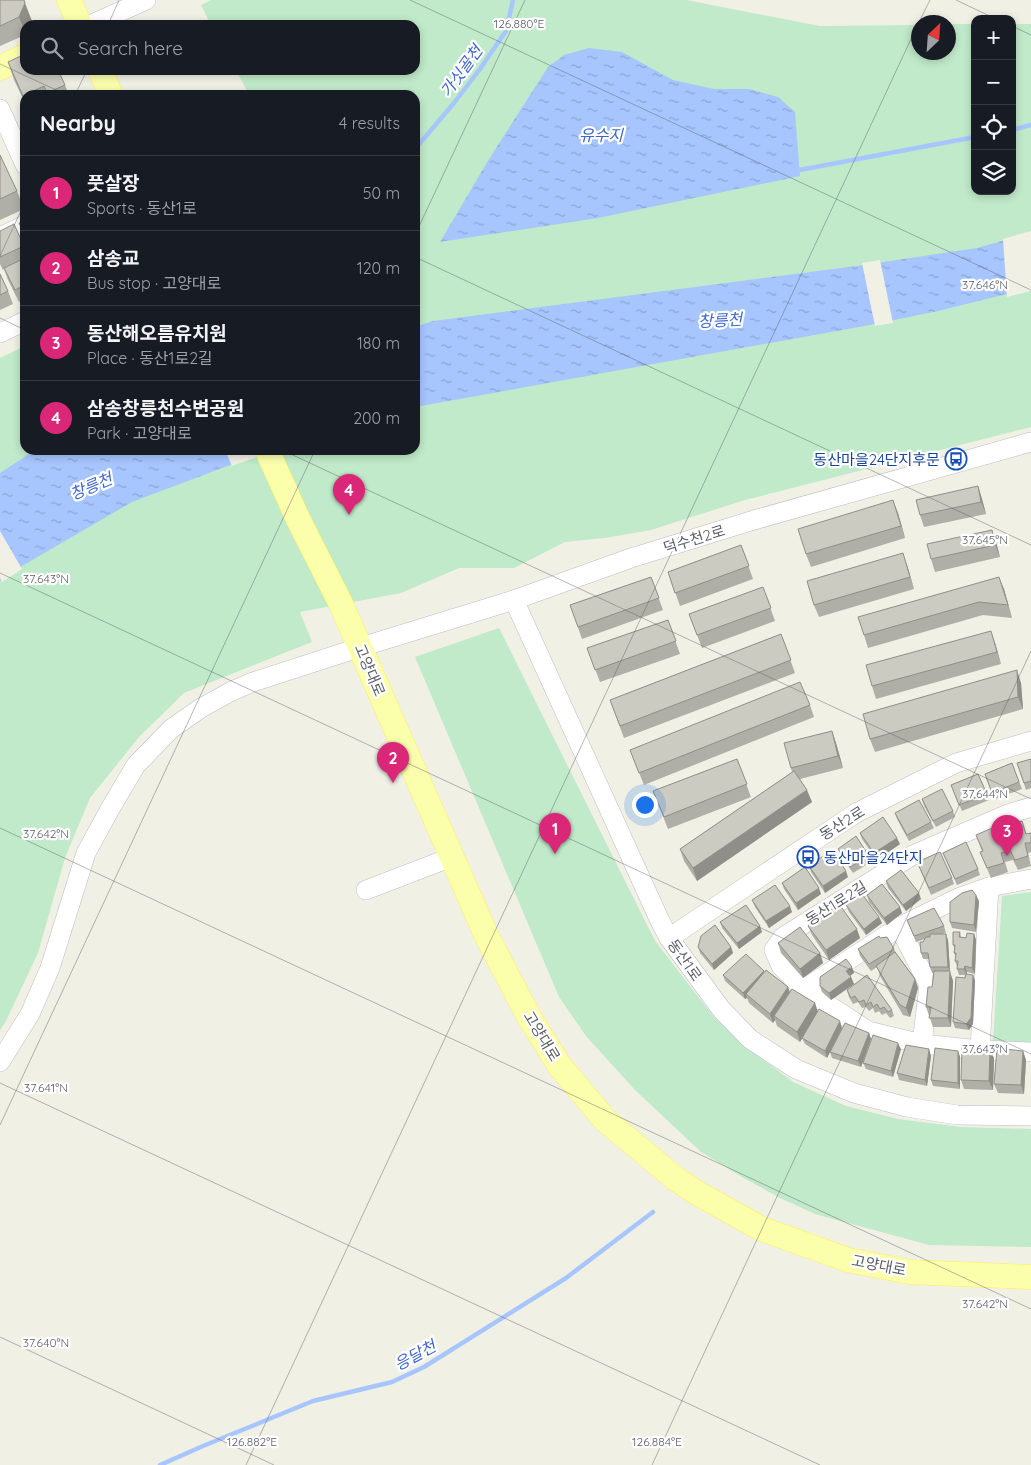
<!DOCTYPE html>
<meta charset="utf-8">
<style>
:root{--surface:#171b24;--page:#20242c;--text:#f1f3f6;--muted:#9ea1a6;--line:#363941;--accent:#db2777}
body{margin:0;font-family:Quicksand,"Noto Sans KR",sans-serif;background:var(--page);color:var(--text)}
.controls{position:absolute;right:15px;top:15px;display:grid;overflow:hidden;border-radius:10px;box-shadow:0 2px 8px #0003}
.controls button{width:45px;height:45px;display:grid;place-items:center;padding:0;border:0;border-bottom:1px solid var(--line);background:var(--surface);color:var(--text);font:25px sans-serif}
.compass{position:absolute;left:911px;top:15px;width:45px;height:45px;border-radius:50%;background:var(--surface);box-shadow:0 2px 8px #0003;rotate:25deg}
.you{position:absolute;left:644px;top:804px;width:18px;height:18px;margin:-12px;border:4px solid #fff;border-radius:50%;background:#1a73e8;box-shadow:0 0 0 8px #1a73e833}
.badge{display:grid;place-items:center;width:32px;height:32px;border-radius:50%;background:var(--accent);color:#fff;font-size:16px;font-weight:700}
.pin{position:absolute;translate:-50% -41px;filter:drop-shadow(0 1px 2px #0008)}
.pin::after{content:'';position:absolute;top:26px;width:18px;height:15px;background:inherit;clip-path:polygon(0 0,100% 0,50% 100%)}
.list{margin:0;padding:0;list-style:none}
h2{display:flex;justify-content:space-between;align-items:center;height:65px;margin:0;padding:0 20px;font-size:21px}
h2 small{font-size:16px;font-weight:400;color:var(--muted)}
.list li{display:grid;grid-template-columns:32px 1fr auto;gap:15px;align-items:center;box-sizing:border-box;height:75px;padding:0 20px;border-top:1px solid var(--line)}
.list b{display:block;font-size:19px;white-space:nowrap}
.list p{margin:0;font-size:16px;white-space:nowrap;color:var(--muted)}
.list em{font-size:16px;font-style:normal;color:var(--muted)}
.icon{flex:none;width:28px;height:28px;fill:none;stroke:currentColor;stroke-width:2;stroke-linecap:round;stroke-linejoin:round}
.map{position:relative;flex:none;width:1031px;height:1465px;overflow:hidden}
.search{position:absolute;background:var(--surface);box-shadow:0 2px 8px #0003;left:20px;top:20px;width:400px;height:55px;display:flex;align-items:center;gap:12px;box-sizing:border-box;padding:0 18px;border-radius:15px;color:var(--muted);font-size:19px}
.panel{position:absolute;background:var(--surface);box-shadow:0 2px 8px #0003;left:20px;top:90px;width:400px;height:365px;border-radius:15px}
.map>svg:first-child{display:block}
.green{fill:#c0eac9}
.water{fill:url(#water-ripples)}
.pier{fill:#f1f0e5}
.lines{fill:none;stroke-linecap:round;stroke-linejoin:round}
.stream{stroke:#a7c6ff;stroke-width:4.5}
.minor-casing{stroke:#bdbec5;stroke-width:20}
.major-casing{stroke:#fdf052;stroke-width:25}
.minor{stroke:#fff;stroke-width:19}
.major{stroke:#fbffac;stroke-width:24}
.wall{fill:#afafa7}
.shaded-wall{fill:#8f8e88}
.building{fill:#cccbc2;stroke:#8f8e88}
.ticks{fill:none;stroke:#5d5f67;stroke-width:1;stroke-opacity:0.45}
.labels{text-anchor:middle;dominant-baseline:central;stroke-width:4.5;stroke-linejoin:round;paint-order:stroke}
.transit-label{font-size:15px;fill:#164399;stroke:#fff;text-anchor:end}
.street-label{font-size:15px;fill:#5d5f67;stroke:#fff}
.water-label{font-size:16px;font-style:italic;fill:#3e67ce;stroke:#fff}
.ticks-label{font-size:12px;text-anchor:middle;fill:#5d5f67;stroke:#fff;stroke-width:4.5;stroke-linejoin:round;paint-order:stroke}
</style>
<div class="map">
<svg width="1031" height="1465" viewBox="0 0 1031 1465">
<defs>
<pattern id="water-ripples" width="26" height="14" patternUnits="userSpaceOnUse" patternTransform="scale(1.25)"><rect width="26" height="14" fill="#a7c6ff"/><path d="M2 4q2-2 4 0t4 0M15 11q2-2 4 0t4 0" fill="none" stroke="#8ba4d2"/></pattern>
</defs>
<rect width="100%" height="100%" fill="#f1f0e5"/>
<g class="green">
<path d="M211 0H686L820 26 918 25V52H948L949 24H975V191H1012V24H1031V427L745 500 651 530 605 538 565 542 514 568H459L401 593 300 612 312 642 184 693 139 737 90 798 65 858 38 953 6 1021 0 1030V358L25 346V450H415V95H249L236 70H415V25H211L201 5Z"/>
<path d="M499 628 648 927 656 942 713 1016 744 1045 793 1082 846 1106 898 1119 961 1127 1031 1129V1247L929 1245 815 1214 780 1198 742 1177 700 1151 635 1090 586 1036 559 997 415 657Z"/>
<path d="M1031 892V1042H993L1002 896Z"/>
</g>
<g class="water">
<path d="M589 48 622 52 673 80 714 89H749L778 97 795 112 800 176 598 218 440 242 489 159 548 67 564 55Z"/>
<path d="M1031 233V288L938 311 870 325 415 407V327L433 321 857 266 977 248Z"/>
<path d="M35 450H270L132 502 22 566 0 581V473Z"/>
</g>
<g class="pier">
<path d="M1031 231V291L1007 297 1003 239Z"/>
<path d="M880 260 893 323 875 326 862 263Z"/>
<path d="M225 450H272L271 452 232 466Z"/>
<path d="M0 531 22 569 2 582 0 578Z"/>
</g>
<g class="lines">
<g class="stream">
<path d="M1012 130 1031 125"/>
<path d="M415 149 454 103 480 69 506 31 513 0"/>
<path d="M794 171 975 137"/>
<path d="M160 1465 203 1446 313 1401 392 1382 424 1367 566 1278 653 1212"/>
</g>
<g class="minor-casing">
<g id="minor">
<path d="M90 25 146 0"/>
<path d="M0 109 25 165"/>
<path d="M0 237 25 225"/>
<path d="M0 333 25 321"/>
<path d="M514 600 660 921 669 938 721 1009 750 1039 796 1069 854 1093 907 1107 957 1115 1031 1116"/>
<path d="M1031 807 1008 814 913 855 783 937 774 950 781 966 804 989 868 1031 922 1044 980 1050 1031 1052"/>
<path d="M366 890 452 857"/>
<path d="M899 927 929 985 922 1044"/>
<path d="M669 938 856 813 956 763 1031 741"/>
<path d="M804 989 899 927 958 898 989 887 1031 879"/>
<path d="M980 1050 989 887"/>
<path d="M0 1062 30 1014 50 968 86 853 110 809 136 765 171 729 201 708 232 691 253 682 361 647 514 600 631 558 754 520 1031 442"/>
</g>
</g>
<g class="major-casing">
<g id="major">
<path d="M69 0 80 25"/>
<path d="M0 68 25 56"/>
<path d="M100 70 111 95"/>
<path d="M267 450 298 519 341 604 487 937 528 1015 559 1065 605 1120 676 1179 697 1193 762 1229 848 1260 910 1272 1031 1277"/>
</g>
</g>
<use href="#minor" class="minor"/>
<use href="#major" class="major"/>
</g>
<g class="wall">
<path d="M0 0 32 21 25 25V35L0 46Z"/>
<path d="M8 62 65 85 69 95H25V103L14 80Z"/>
<path d="M0 155 17 191 24 209 0 220Z"/>
<path d="M0 231 24 246 25 248V299L19 302 8 280 4 269 3 270 0 264Z"/>
<path d="M0 274 8 291 13 304 0 310Z"/>
<path d="M978 486 982 499 986 514 924 527 920 515Z"/>
<path d="M898 513 905 538 811 567 806 554Z"/>
<path d="M996 542 1000 557 935 572 931 559Z"/>
<path d="M741 545 753 579 680 606 668 572Z"/>
<path d="M907 565 914 589 819 617 814 605Z"/>
<path d="M651 577 663 610 582 639 570 605Z"/>
<path d="M763 587 775 621 702 648 689 614Z"/>
<path d="M1004 589 1012 618 983 615 868 648 864 635Z"/>
<path d="M668 620 680 654 600 682 587 648Z"/>
<path d="M781 634 795 673 624 738 610 700Z"/>
<path d="M995 643 1001 664 876 699 872 686Z"/>
<path d="M1021 683 1023 709 875 752 870 739Z"/>
<path d="M810 705 814 717 644 785 630 750Z"/>
<path d="M832 731 836 743 843 768 800 779 812 802 697 881 684 861 680 849 792 772 791 768Z"/>
<path d="M737 759 751 797 668 829 653 791Z"/>
<path d="M1031 759V788L1026 790 1017 763Z"/>
<path d="M1012 763 1022 789 995 799 985 774Z"/>
<path d="M978 774 989 800 962 811 951 785Z"/>
<path d="M922 799 953 811 955 817 936 827 924 806Z"/>
<path d="M895 813 931 822 934 828 909 841 897 819Z"/>
<path d="M1001 828 1027 834 1031 833V852L1028 853 1031 866 1018 870 1013 860 1005 862 1008 872 991 878 980 852 982 851 976 835Z"/>
<path d="M860 833 900 844 877 860 862 839Z"/>
<path d="M838 849 869 856 871 862 853 873 841 856Z"/>
<path d="M943 853 978 869 980 875 957 885Z"/>
<path d="M917 862 952 878 954 884 931 895Z"/>
<path d="M809 866 848 877 825 893 811 872Z"/>
<path d="M886 881 921 899 906 911 888 888Z"/>
<path d="M782 883 821 894 798 910 784 889Z"/>
<path d="M867 895 902 913 887 925 869 902Z"/>
<path d="M752 900 792 912 769 928 755 907Z"/>
<path d="M979 901 976 932 952 928 950 922Z"/>
<path d="M846 905 879 917 882 923 866 935 849 912Z"/>
<path d="M907 920 944 926 946 933 942 934 948 940 950 972 953 981 951 1027H933L926 1007 932 987 933 973H932L930 967 929 959H923L921 953 923 942 925 939 916 942Z"/>
<path d="M720 922 762 932 739 949 722 928Z"/>
<path d="M808 926 860 938 829 960 812 935Z"/>
<path d="M960 932 961 937 966 938 974 934 976 940 975 974 967 972V975H973L975 981 973 1024 969 1030 955 1028 953 1022 965 975H959L957 969V966L955 961 956 957 954 953 955 949 953 945Z"/>
<path d="M880 938 894 949 896 953 915 979 918 988 910 1017 903 1015 880 976 877 967 871 971 860 956 858 949Z"/>
<path d="M778 943 820 953 823 963 803 978 781 953Z"/>
<path d="M698 947H731L733 953 714 970 700 953Z"/>
<path d="M764 973 788 987 790 993 815 1003 818 1012 842 1028 827 1058 805 1044 802 1038 800 1042 777 1026 775 1020 773 1023 749 1003 747 998 745 999 725 981 723 975Z"/>
<path d="M854 973 850 976 854 984 831 1000 822 992 820 986Z"/>
<path d="M847 990 892 1010 894 1016 890 1018 886 1013 882 1015 879 1011 875 1013 873 1008 869 1011 866 1007 862 1008 858 1002 853 1004 849 997Z"/>
<path d="M869 1033 871 1039 861 1067 832 1058 830 1052Z"/>
<path d="M901 1049 893 1077 866 1069 863 1063Z"/>
<path d="M958 1051 960 1057V1089L933 1086 931 1080Z"/>
<path d="M1023 1051 1026 1060 1024 1094 998 1093 994 1084Z"/>
<path d="M931 1056 927 1086 899 1080 897 1073Z"/>
<path d="M994 1058 993 1090 964 1089 961 1080Z"/>
</g>
<g class="shaded-wall">
<path d="M25 3 32 21 30 25H25V32L19 17Z"/>
<path d="M978 486 982 499 986 514 981 502Z"/>
<path d="M893 500 898 513 905 538 901 526Z"/>
<path d="M992 530 996 542 1000 557 995 545Z"/>
<path d="M903 553 907 565 914 589 910 577Z"/>
<path d="M999 577 1004 589 1012 618 1008 605Z"/>
<path d="M991 631 995 643 1001 664 997 652Z"/>
<path d="M1017 670 1021 683 1023 709 1018 697Z"/>
<path d="M832 731 836 743 843 768 838 756Z"/>
<path d="M807 790 812 802 697 881 693 868Z"/>
<path d="M897 838 900 844 877 860 874 853Z"/>
<path d="M846 871 848 877 825 893 823 886Z"/>
<path d="M819 888 821 894 798 910 796 903Z"/>
<path d="M919 893 921 899 906 911 903 905Z"/>
<path d="M976 895 979 901 976 932 974 925Z"/>
<path d="M790 906 792 912 769 928 766 921Z"/>
<path d="M900 907 902 913 887 925 884 918Z"/>
<path d="M879 917 882 923 866 935 864 929Z"/>
<path d="M760 926 762 932 739 949 737 943Z"/>
<path d="M857 929 860 938 829 960 826 950Z"/>
<path d="M946 934 948 940 950 972 953 981 951 1027 948 1018 950 972 948 967Z"/>
<path d="M974 934 976 940 975 974 972 968Z"/>
<path d="M731 947 733 953 714 970 712 964Z"/>
<path d="M820 953 823 963 803 978 800 969Z"/>
<path d="M965 966 967 972V976L964 969Z"/>
<path d="M852 967 854 973 848 977 846 971Z"/>
<path d="M764 971 766 978 746 994 747 998 745 999 743 993Z"/>
<path d="M973 975 975 981 973 1024 969 1030 966 1024Z"/>
<path d="M851 977 854 984 831 1000 829 993Z"/>
<path d="M915 979 918 988 910 1017 906 1008Z"/>
<path d="M788 987 791 996 774 1016 775 1020 773 1023 770 1014Z"/>
<path d="M815 1003 818 1013 800 1042 797 1032Z"/>
<path d="M840 1021 842 1028 827 1058 825 1051Z"/>
<path d="M869 1033 871 1039 861 1067 858 1061Z"/>
<path d="M898 1043 901 1049 893 1077 891 1071Z"/>
<path d="M929 1049 931 1056 927 1086 925 1080Z"/>
<path d="M990 1049 994 1058 993 1090 989 1081Z"/>
<path d="M958 1051 960 1057V1089L958 1083Z"/>
<path d="M1023 1051 1026 1060 1024 1094 1021 1085Z"/>
</g>
<g class="building">
<path d="M0 0H24L25 3 19 17 0 26Z"/>
<path d="M25 54V70H58L65 85 47 93 44 86 23 96 8 62Z"/>
<path d="M66 90 68 95H55Z"/>
<path d="M0 155 17 191 0 199Z"/>
<path d="M25 220V236L19 223Z"/>
<path d="M14 224 24 246 0 257V231Z"/>
<path d="M25 258V285L15 290 4 268Z"/>
<path d="M0 274 8 291 0 295Z"/>
<path d="M978 486 981 502 920 515 916 500Z"/>
<path d="M893 500 901 526 806 554 798 529Z"/>
<path d="M992 530 995 545 931 559 927 544Z"/>
<path d="M741 545 749 566 675 593 668 572Z"/>
<path d="M903 553 910 577 814 605 807 581Z"/>
<path d="M651 577 659 598 578 627 570 605Z"/>
<path d="M999 577 1008 605 979 602 864 635 858 617Z"/>
<path d="M763 587 771 608 697 635 689 614Z"/>
<path d="M668 620 676 641 595 670 587 648Z"/>
<path d="M991 631 997 652 872 686 866 665Z"/>
<path d="M781 634 791 660 620 726 610 700Z"/>
<path d="M1017 670 1018 697 870 739 863 714Z"/>
<path d="M800 682 810 705 639 773 630 750Z"/>
<path d="M832 731 838 756 791 768 784 743Z"/>
<path d="M737 759 747 784 664 817 653 791Z"/>
<path d="M1031 759V781L1024 783 1017 763Z"/>
<path d="M1012 763 1019 782 992 793 985 774Z"/>
<path d="M794 771 807 790 693 868 680 849Z"/>
<path d="M978 774 987 794 959 805 951 785Z"/>
<path d="M942 789 953 811 933 821 922 799Z"/>
<path d="M919 800 931 822 907 835 895 813Z"/>
<path d="M883 817 897 838 874 853 860 833Z"/>
<path d="M1022 821 1026 834 1031 833V843H1025L1028 856 1015 860 1010 850 1001 853 1004 863 987 868 980 852 983 851 976 835 999 825 1001 828Z"/>
<path d="M856 836 869 856 850 867 838 849Z"/>
<path d="M966 842 978 869 955 879 943 853Z"/>
<path d="M832 850 846 871 823 886 809 866Z"/>
<path d="M940 852 952 878 929 888 917 862Z"/>
<path d="M805 867 819 888 796 903 782 883Z"/>
<path d="M901 870 919 893 903 905 886 881Z"/>
<path d="M882 884 900 907 884 918 867 895Z"/>
<path d="M775 885 790 906 766 921 752 900Z"/>
<path d="M972 890 976 895 974 925 950 922V902L962 893Z"/>
<path d="M862 894 879 917 864 929 846 905Z"/>
<path d="M839 904 857 929 826 950 808 926Z"/>
<path d="M746 905 760 926 737 943 720 922Z"/>
<path d="M934 908 944 926 914 936 907 920Z"/>
<path d="M715 925 731 947 712 964 698 947 701 936Z"/>
<path d="M800 927 820 953 800 969 778 943Z"/>
<path d="M953 932H960L959 937 966 938 967 933 974 934 972 968 965 966 964 969H957L958 961H955L956 953H954L955 945H953Z"/>
<path d="M930 934H946L948 967H930L928 953H921L920 942H923L926 937H930Z"/>
<path d="M879 936 880 938 887 937 894 949 869 964 858 949Z"/>
<path d="M895 952 915 979 906 1008 900 1005 876 966Z"/>
<path d="M746 954 764 971 743 993 723 975Z"/>
<path d="M846 959 852 967 846 971 851 977 829 993 820 986V977Z"/>
<path d="M766 970 788 987 770 1014 746 994Z"/>
<path d="M934 971H950L948 1018H929L931 1007H926L928 987H932Z"/>
<path d="M966 974 973 975 971 1018 966 1024 953 1022 956 977 965 978Z"/>
<path d="M867 975 892 1010 888 1012 884 1007 880 1009 877 1004 873 1007 871 1002 866 1005 864 1000 859 1002 855 996 851 998 847 990Z"/>
<path d="M792 989 815 1003 797 1032 774 1016Z"/>
<path d="M819 1009 840 1021 825 1051 802 1038Z"/>
<path d="M845 1023 869 1033 858 1061 830 1052Z"/>
<path d="M873 1035 898 1043 891 1071 863 1063Z"/>
<path d="M906 1045 929 1049 925 1080 897 1073Z"/>
<path d="M962 1047 990 1049 989 1081 961 1080Z"/>
<path d="M935 1048 958 1051V1083L931 1080Z"/>
<path d="M997 1048 1023 1051 1021 1085 994 1084Z"/>
</g>
<path class="ticks" d="M410 0 1031 290M956 0 996 19M919 22 930 0M108 25 119 0M1012 26 1031 35M0 64 67 95M75 95 87 70M415 235 525 0M0 256 25 202M415 257 1031 545M0 318 25 330M282 450 1031 799M0 573 1031 1054M0 828 1031 1309M0 1083 820 1465M0 1125 315 450M0 1337 274 1465M246 1465 918 24M652 1465 1031 651"/>
<defs>
<g id="bus-ring" transform="scale(1.125)"><circle r="9.5" fill="#fff" stroke="#1a4fb4" stroke-width="1.5"/><path d="M-5-6H5V4H4V6H2V4H-2V6H-4V4H-5ZM-3.5-4V0h7V-4ZM-3.5 1.2v1.5H-2V1.2ZM2 1.2v1.5H3.5V1.2Z" fill="#1a4fb4"/></g>
</defs>
<g fill-rule="evenodd">
<use href="#bus-ring" x="956" y="459"/>
<use href="#bus-ring" x="808" y="857"/>
</g>
<g class="labels">
<g class="transit-label">
<text x="940" y="459">동산마을24단지후문</text>
<text x="824" y="857" text-anchor="start">동산마을24단지</text>
</g>
<g class="street-label">
<text transform="translate(694 539) rotate(-17)">덕수천2로</text>
<text transform="translate(370 670) rotate(67)">고양대로</text>
<text transform="translate(842 823) rotate(-32)">동산2로</text>
<text transform="translate(836 903) rotate(-32)">동산1로2길</text>
<text transform="translate(685 960) rotate(55)">동산1로</text>
<text transform="translate(542 1036) rotate(59)">고양대로</text>
<text transform="translate(879 1265) rotate(11)">고양대로</text>
</g>
<g class="water-label">
<text transform="translate(461 71) rotate(-54)">가싯골천</text>
<text x="601" y="135">유수지</text>
<text transform="translate(720 320) rotate(-3)">창릉천</text>
<text transform="translate(91 486) rotate(-23)">창릉천</text>
<text transform="translate(415 1355) rotate(-28)">응달천</text>
</g>
</g>
<g class="ticks-label">
<text x="519" y="28">126.880°E</text>
<text x="985" y="289">37.646°N</text>
<text x="985" y="544">37.645°N</text>
<text x="46" y="583">37.643°N</text>
<text x="985" y="798">37.644°N</text>
<text x="46" y="838">37.642°N</text>
<text x="985" y="1053">37.643°N</text>
<text x="46" y="1092">37.641°N</text>
<text x="985" y="1308">37.642°N</text>
<text x="46" y="1347">37.640°N</text>
<text x="252" y="1446">126.882°E</text>
<text x="657" y="1446">126.884°E</text>
</g>
</svg>
<div class="controls">
<button>+</button>
<button>−</button>
<button><svg class="icon" aria-label="locate" viewBox="0 0 24 24"><circle cx="12" cy="12" r="6"/><path d="M12 2v4M12 18v4M2 12h4M18 12h4"/></svg></button>
<button><svg class="icon" aria-label="layers" viewBox="0 0 24 24"><path d="M12 4l9 5-9 5-9-5zM3 14l9 5 9-5"/></svg></button>
</div>
<svg class="compass" viewBox="-18 -18 36 36"><path d="M0-13l5 13h-10z" fill="#e53935"/><path d="M0 13l5-13h-10z" fill="#9ea1a6"/></svg>
<div class="you"></div>
<div class="pin badge" style="left:555px;top:854px">1</div>
<div class="pin badge" style="left:393px;top:783px">2</div>
<div class="pin badge" style="left:1007px;top:856px">3</div>
<div class="pin badge" style="left:349px;top:515px">4</div>
<div class="search"><svg class="icon" aria-label="search" viewBox="0 0 24 24"><circle cx="10" cy="10" r="6"/><path d="M15 15l6 6"/></svg>Search here</div>
<section class="panel">
<h2>Nearby<small>4 results</small></h2>
<ul class="list">
<li><span class="badge">1</span><div><b>풋살장</b><p>Sports · 동산1로</p></div><em>50 m</em></li>
<li><span class="badge">2</span><div><b>삼송교</b><p>Bus stop · 고양대로</p></div><em>120 m</em></li>
<li><span class="badge">3</span><div><b>동산해오름유치원</b><p>Place · 동산1로2길</p></div><em>180 m</em></li>
<li><span class="badge">4</span><div><b>삼송창릉천수변공원</b><p>Park · 고양대로</p></div><em>200 m</em></li>
</ul>
</section>
</div>
